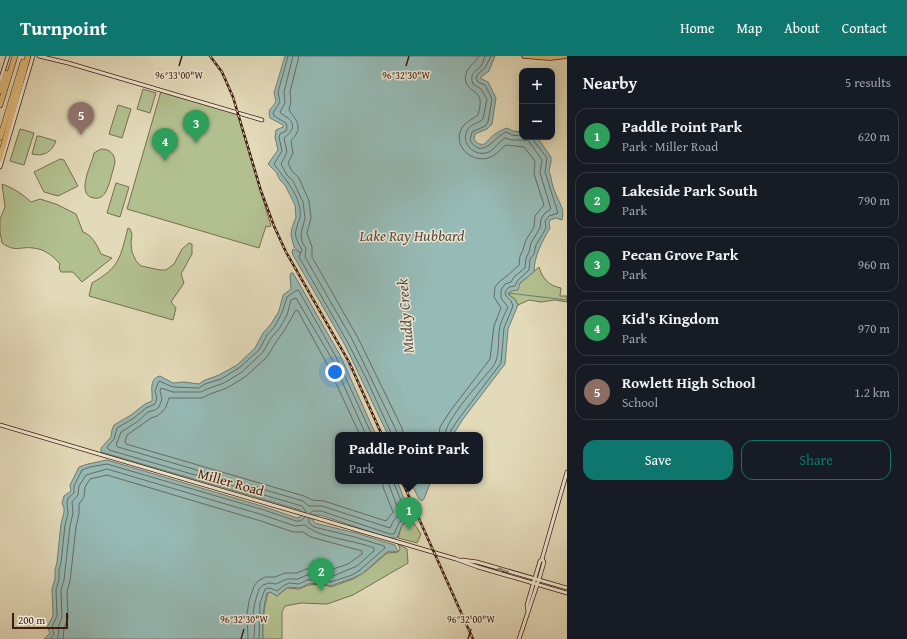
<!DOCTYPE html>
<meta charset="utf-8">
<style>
:root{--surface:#171b24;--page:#20242c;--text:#f1f3f6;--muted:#9ea1a6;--line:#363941;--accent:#0f766e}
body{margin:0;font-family:"Gentium Book Plus",serif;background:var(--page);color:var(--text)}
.controls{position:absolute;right:12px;top:12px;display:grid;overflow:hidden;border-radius:8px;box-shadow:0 2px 10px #0003}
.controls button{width:36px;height:36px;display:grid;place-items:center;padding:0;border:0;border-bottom:1px solid var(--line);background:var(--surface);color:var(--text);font:20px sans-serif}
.scale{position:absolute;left:12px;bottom:10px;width:56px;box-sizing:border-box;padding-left:4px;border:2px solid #3e1b0e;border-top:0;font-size:11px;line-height:14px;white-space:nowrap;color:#3e1b0e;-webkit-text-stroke:3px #ede7d2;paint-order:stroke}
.you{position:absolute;left:335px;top:316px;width:14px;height:14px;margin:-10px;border:3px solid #fff;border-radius:50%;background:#1a73e8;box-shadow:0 0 0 6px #1a73e833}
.badge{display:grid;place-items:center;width:26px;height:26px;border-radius:50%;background:var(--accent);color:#fff;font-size:13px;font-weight:700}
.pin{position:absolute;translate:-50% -33px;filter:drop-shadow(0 1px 2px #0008)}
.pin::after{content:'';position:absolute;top:21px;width:14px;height:12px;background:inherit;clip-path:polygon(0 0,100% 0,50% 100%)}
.popup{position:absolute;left:335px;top:376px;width:148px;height:52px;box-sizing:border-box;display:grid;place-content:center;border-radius:8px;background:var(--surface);filter:drop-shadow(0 1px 3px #0005);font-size:13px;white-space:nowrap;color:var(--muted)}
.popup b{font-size:15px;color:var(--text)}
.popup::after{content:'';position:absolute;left:50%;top:100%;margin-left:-8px;border:8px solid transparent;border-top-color:var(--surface)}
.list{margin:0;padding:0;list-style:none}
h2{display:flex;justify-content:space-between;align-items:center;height:52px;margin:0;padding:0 16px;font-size:17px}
h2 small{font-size:13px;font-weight:400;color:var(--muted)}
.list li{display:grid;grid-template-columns:26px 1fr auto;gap:12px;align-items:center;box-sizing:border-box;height:56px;margin:0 8px 8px;padding:0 8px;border:1px solid var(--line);border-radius:12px}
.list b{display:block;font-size:15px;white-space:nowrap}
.list p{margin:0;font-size:13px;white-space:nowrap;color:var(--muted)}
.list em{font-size:13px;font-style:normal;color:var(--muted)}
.actions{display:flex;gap:8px;padding:12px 16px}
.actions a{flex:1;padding:9px 0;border:1px solid var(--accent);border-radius:12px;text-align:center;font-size:14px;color:var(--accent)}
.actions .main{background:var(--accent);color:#fff}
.map{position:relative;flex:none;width:567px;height:583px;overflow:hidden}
header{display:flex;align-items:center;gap:24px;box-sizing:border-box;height:56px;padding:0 20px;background:var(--accent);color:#fff}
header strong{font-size:19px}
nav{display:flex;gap:22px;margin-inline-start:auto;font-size:14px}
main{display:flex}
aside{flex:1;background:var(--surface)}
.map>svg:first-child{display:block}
.green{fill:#b2c090;stroke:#786e4f}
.water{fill:#96bab5;stroke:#737a72}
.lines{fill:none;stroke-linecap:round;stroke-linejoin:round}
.shore{stroke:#6a6a62;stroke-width:1}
.stream{stroke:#737a72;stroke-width:1}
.secondary-casing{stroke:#3e1b0e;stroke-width:4.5}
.primary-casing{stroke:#3e1b0e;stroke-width:5.5}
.highway-casing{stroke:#3e1b0e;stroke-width:6}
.secondary{stroke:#ede7d2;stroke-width:3}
.primary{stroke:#e2bd7c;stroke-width:4}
.highway{stroke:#e2bd7c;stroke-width:5}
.rail-casing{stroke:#3e1b0e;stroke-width:2.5}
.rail{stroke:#ede7d2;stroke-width:1;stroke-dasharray:3;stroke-linecap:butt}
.oneway{fill:#9e8b7a}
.ticks{fill:none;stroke:#3e1b0e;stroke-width:1.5}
.labels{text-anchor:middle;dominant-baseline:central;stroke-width:3;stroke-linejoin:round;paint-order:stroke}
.street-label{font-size:14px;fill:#3e1b0e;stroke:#ede7d2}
.water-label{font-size:15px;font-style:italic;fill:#584b40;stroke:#ede7d2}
.ticks-label{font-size:10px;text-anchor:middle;fill:#3e1b0e;stroke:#ede7d2;stroke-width:3;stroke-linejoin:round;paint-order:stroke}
</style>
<header>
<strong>Turnpoint</strong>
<nav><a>Home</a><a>Map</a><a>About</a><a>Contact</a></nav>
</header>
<main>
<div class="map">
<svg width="567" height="583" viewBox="0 0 567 583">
<rect width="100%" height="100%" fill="#e3dab9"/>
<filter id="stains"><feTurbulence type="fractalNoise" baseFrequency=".005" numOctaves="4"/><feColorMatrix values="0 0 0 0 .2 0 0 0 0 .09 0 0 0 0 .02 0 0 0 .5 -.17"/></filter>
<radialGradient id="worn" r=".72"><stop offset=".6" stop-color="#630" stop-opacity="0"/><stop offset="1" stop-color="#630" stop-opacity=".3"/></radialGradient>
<g class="green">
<path d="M143 33 156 37 150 57 137 53Z"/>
<path d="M161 35 237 57 271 170 268 171 266 170 259 192 127 153Z"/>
<path d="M118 49 131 53 122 82 109 78Z"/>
<path d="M20 73 34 77 24 109 10 105Z"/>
<path d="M37 80H39L56 85C52 96 43 101 32 98Z"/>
<path d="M101 93C110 93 115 98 115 107 112 116 110 129 105 137 103 141 98 143 94 142 76 140 90 111 93 101L94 97Z"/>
<path d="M60 103 64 104 78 130 58 140 44 136 34 116Z"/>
<path d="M116 127 129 131 120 161 107 157Z"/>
<path d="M2 128C13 132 23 138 31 146L40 143 56 148 76 158 83 176C92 179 97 189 101 198L112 202 82 226 73 216H61L59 212 60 208C53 200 45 193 33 192 20 190 16 197 2 187L0 176V163L5 151Z"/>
<path d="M128 172 130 173 132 178 131 187 132 196 136 205 141 210 160 214H166L174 208 182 193 189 187 192 188V198L181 218 184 227 171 246 176 252 173 264 89 240 92 227C120 211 120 202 128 172Z"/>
<path d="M539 211C542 222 549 230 561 232L560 240H567V246L555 244 541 246 529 244 518 249 515 243 509 239V237Z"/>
<path d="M411 463 421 478 417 487 398 482 402 469Z"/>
<path d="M398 488 407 493 408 507 353 539 327 548 301 547 285 550 282 556V583H263C262 569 264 550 268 537L270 536 277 540 287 532 299 533 308 529 322 528 331 531 353 523 366 515 387 497 398 496 400 493Z"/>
</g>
<g class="water">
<path d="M285 0H495L489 15 480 22 488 26 496 42 492 68 487 73 475 78 474 83C477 88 480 89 485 88 491 80 498 75 507 72L513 75 522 76V81H535L539 84 551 101V106L549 115C551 120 551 122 552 127 554 136 559 144 562 152 563 155 563 161 562 164L556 162 550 164 549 167 550 172C542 186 534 200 534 216L520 227 518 234 511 235 509 237V239L515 243 518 249 508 273 505 308 463 363 453 379H388L345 289 293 199 292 196 293 193 301 197 294 191 291 179 292 172 296 161 295 149 285 129 280 124 276 116 268 108 278 94 275 81 276 74 283 71V69L270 62C267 51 273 53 276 45L274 37Z"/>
<path d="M291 217H293L340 299 376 379H338V425H397L412 462 402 469 397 482H389L320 459H313V464L315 467 356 477 395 489 398 495 397 496 392 495 387 496 362 518 353 522 330 530 320 527 308 528 300 532 289 531 285 533 277 540 270 536 267 537C263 551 262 568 263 583H44L50 577 47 571 53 560 52 533 55 523V514L57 506 61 468 64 456V452L62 447 64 440 71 435 70 429 79 411 88 408 107 404 265 451 297 462 300 461 302 456 300 454 101 396V392L111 381 112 374 114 369 131 359 145 348 152 345C153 336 148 323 160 320L173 327 184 326 199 328 203 325 219 319 237 309 255 292 263 277 271 268 279 255 283 239 291 233 290 220Z"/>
<path d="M410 425H431L424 443 422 445 419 443Z"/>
</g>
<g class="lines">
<g class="shore">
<path d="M288 0 278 36 280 46 273 57 274 60 286 67 287 72 286 75 280 78 279 81 282 95 274 108C284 122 303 142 300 162 299 165 297 168 297 171 293 180 298 186 302 194L299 201 348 287 366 322 392 379"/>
<path d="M293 0 284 36 285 47 280 56C282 59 285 60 288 62 297 69 291 77 284 82L287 96 281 108 287 119 293 125 303 146 305 162 301 178 302 186 306 192 305 201 353 285 396 374 397 379"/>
<path d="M299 0 290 36 291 46 289 54C298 66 303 72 291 85L293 97 288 107 292 115 299 122 309 145 311 162 307 177 312 191V201L358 282 402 372 403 379"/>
<path d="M491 0 485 12 478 18 476 22 478 26 485 29 492 43 488 66 485 70 472 76 470 84C482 105 494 81 506 76L512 79 522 80"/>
<path d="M360 379 326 306 298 255 296 254 284 275 276 286 267 301 245 321 227 332 210 338 202 342H169L166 351 162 356 157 360 151 362 127 379 125 386 126 388 304 440 312 444 324 445 386 465 393 456 383 431 382 425"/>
<path d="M366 379 332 303 296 242 291 244 287 259 279 273 271 282 263 296 242 316 224 327 207 333 201 336H173L161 332 160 335 162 343 159 351 155 354 148 356 137 366 121 376 116 389 118 391 303 445 309 450H322L390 472 394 464 400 458 389 429 388 425"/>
<path d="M439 379 440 371 451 354 490 303 494 270 501 252 494 241 495 231 500 225 507 220 519 209 520 200 523 194 526 184 534 171 535 160 544 149 534 118 535 105 524 91 506 89C500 94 495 100 488 102 470 107 451 88 463 70 467 65 473 63 478 59 479 55 481 48 480 43 477 33 462 33 466 18 468 10 476 7 479 0"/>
<path d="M445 379C445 364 481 325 492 312 501 301 497 284 500 270 502 263 505 257 508 251L501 242V234L505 228 511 226 514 221 525 212 526 202 529 196 531 187 540 172 541 163 545 157 551 153 540 117 542 104 528 84H512L505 82C500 85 493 94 489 96 475 102 459 87 468 73 471 68 479 67 483 63L487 43 481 33 473 28C469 18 475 16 481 10 483 7 484 3 485 0"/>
<path d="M450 379 451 374 460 361 501 307 504 272 513 250 511 245 506 240 505 236 509 231 515 230 518 224 529 214 530 203 534 198 536 189 546 172 545 165 549 160 558 157 545 116 547 102 534 85 533 81"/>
<path d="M306 456 302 450 109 394 107 391 114 383 117 372 134 362 146 352 155 348 157 342 155 335 159 325 173 331 199 332 205 328 221 323 239 312 259 294 267 279 275 270 282 257 287 241 297 234 299 235 336 301 372 379"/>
<path d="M310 457 313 455H321L390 478H394L399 467 407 459 393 425"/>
<path d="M50 583 54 578 52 571 57 560 56 533 59 524V514L61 507 65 469 68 457 67 447 68 442 74 437V430L82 414 90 411 107 408 264 454 296 465H301L305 461"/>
<path d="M57 583 59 577 58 572 62 561 61 534 64 524 70 470 73 457 72 446 78 439 79 430 86 419 107 413 263 459 295 470 305 469C318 482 355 484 374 492V495L357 510 331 521 321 518 307 519 298 523H287L276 528 269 527 263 529 259 533 255 546 253 558 255 564 254 583"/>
<path d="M63 583 64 572 68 562 67 535 70 525 76 471 79 458V448L84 441 85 431 90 423 107 419 261 465 293 476H303L311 481 362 495V498L348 508 330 514 321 512 306 513 297 517H285L275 521H265L258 525 254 530 249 545 247 558 248 583"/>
<path d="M259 583 260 547 265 533 270 532 277 535 283 530 289 527 299 528 307 524 319 523 331 526 352 519 360 514 385 492 384 490 355 481 314 471 309 467V462"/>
</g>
<path class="stream" d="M508 237 567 244"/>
<g class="secondary-casing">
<g id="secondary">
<path d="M39 0 68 7 262 64"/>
<path d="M0 25 8 0"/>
<path d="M0 111 33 0"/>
<path d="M0 369 456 503 478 511 567 537"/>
<path d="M462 504 477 506 567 532"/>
<path d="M528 556 527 549 540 505 542 503 567 416"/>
<path d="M519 583 540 520 544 506 542 503"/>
</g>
</g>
<g class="primary-casing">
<path id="primary" d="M524 0 550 2 567 0"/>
</g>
<g class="highway-casing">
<g id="highway">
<path d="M0 35 6 17"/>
<path d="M0 49 15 0"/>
<path d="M0 82 23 6"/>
<path d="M0 102 28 0"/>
</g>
</g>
<use href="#secondary" class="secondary"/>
<use href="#primary" class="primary"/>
<use href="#highway" class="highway"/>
<g class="rail-casing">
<g id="rail">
<path d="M210 0 222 16 233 41 261 135 274 170 286 196 349 306 382 379"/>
<path d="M402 425 473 583"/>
</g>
</g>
<use href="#rail" class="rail"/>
</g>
<defs><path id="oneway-solid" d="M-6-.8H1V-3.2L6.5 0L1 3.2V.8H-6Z"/></defs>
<use class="oneway" href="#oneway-solid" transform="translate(503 514) rotate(-164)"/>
<path class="ticks" d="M179 10 182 0M406 10 409 0M241 583 244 573M468 583 471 573"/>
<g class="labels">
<g class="street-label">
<text transform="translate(231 426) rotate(16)">Miller Road</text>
</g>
<g class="water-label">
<text x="412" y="179">Lake Ray Hubbard</text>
<text transform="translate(405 260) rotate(-95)">Muddy Creek</text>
</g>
</g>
<g class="ticks-label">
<text x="179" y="23">96°33'00"W</text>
<text x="406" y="23">96°32'30"W</text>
<text x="244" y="567">96°32'30"W</text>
<text x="471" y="567">96°32'00"W</text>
</g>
<rect width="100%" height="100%" filter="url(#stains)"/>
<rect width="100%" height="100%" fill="url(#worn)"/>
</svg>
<div class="controls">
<button>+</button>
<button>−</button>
</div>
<div class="scale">200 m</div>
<div class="you"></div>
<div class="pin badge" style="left:409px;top:474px;background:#2e9e5b">1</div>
<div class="popup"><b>Paddle Point Park</b>Park</div>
<div class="pin badge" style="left:321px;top:535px;background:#2e9e5b">2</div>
<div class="pin badge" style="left:196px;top:87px;background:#2e9e5b">3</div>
<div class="pin badge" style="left:165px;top:105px;background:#2e9e5b">4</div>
<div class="pin badge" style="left:81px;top:79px;background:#8d6e63">5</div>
</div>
<aside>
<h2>Nearby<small>5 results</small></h2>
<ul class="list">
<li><span class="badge" style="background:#2e9e5b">1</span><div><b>Paddle Point Park</b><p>Park · Miller Road</p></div><em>620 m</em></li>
<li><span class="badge" style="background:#2e9e5b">2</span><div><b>Lakeside Park South</b><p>Park</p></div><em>790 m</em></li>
<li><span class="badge" style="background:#2e9e5b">3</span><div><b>Pecan Grove Park</b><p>Park</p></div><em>960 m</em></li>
<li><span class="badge" style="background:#2e9e5b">4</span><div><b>Kid's Kingdom</b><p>Park</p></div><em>970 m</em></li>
<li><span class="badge" style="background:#8d6e63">5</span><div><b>Rowlett High School</b><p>School</p></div><em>1.2 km</em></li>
</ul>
<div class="actions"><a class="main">Save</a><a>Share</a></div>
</aside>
</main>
